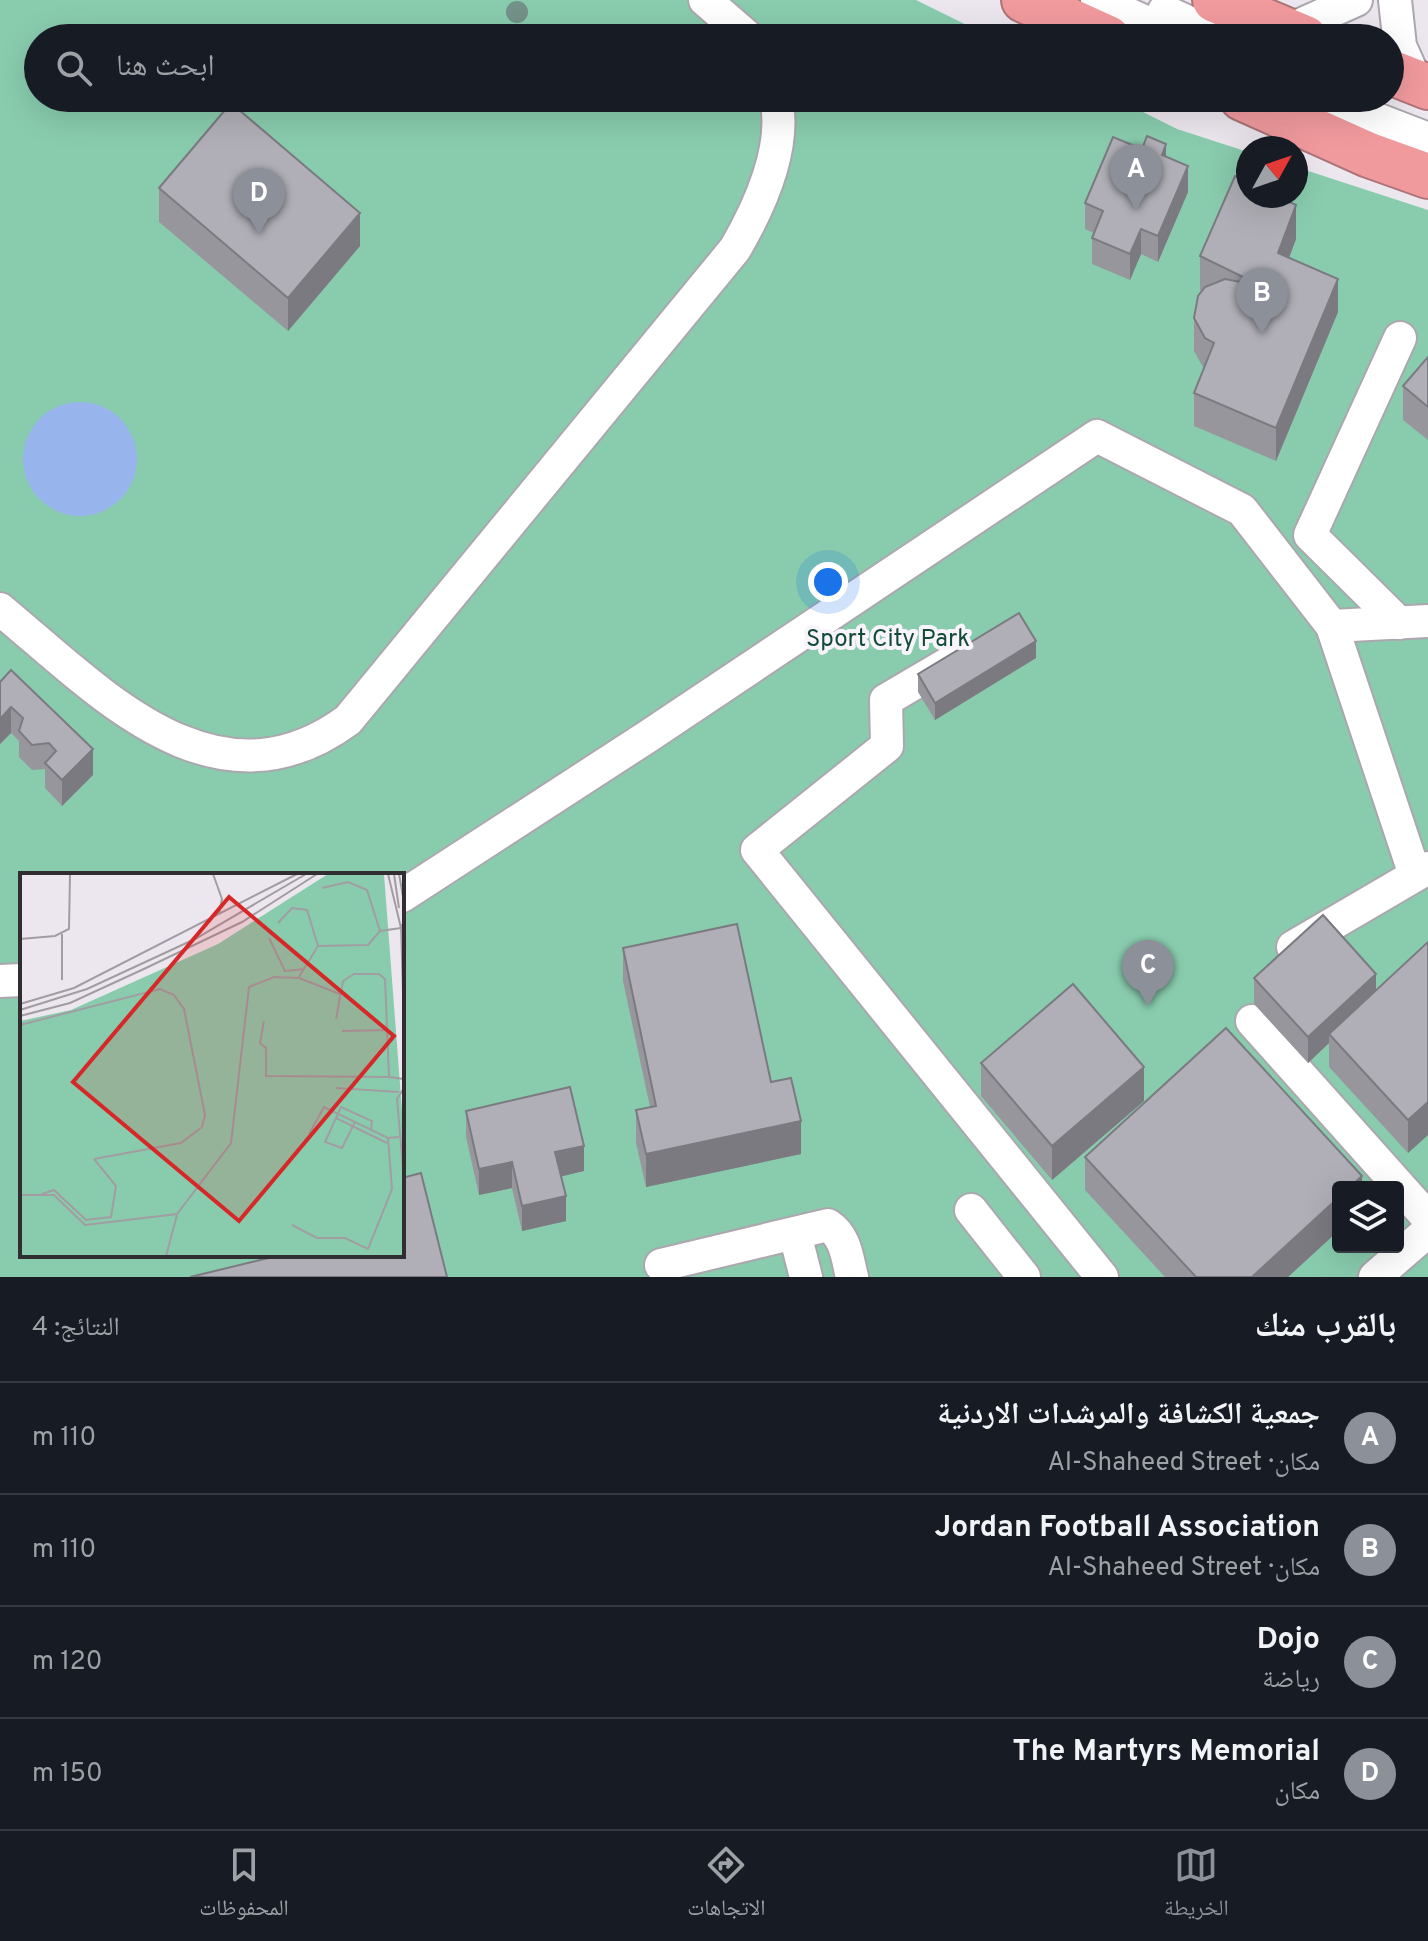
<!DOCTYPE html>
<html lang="ar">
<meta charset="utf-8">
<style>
:root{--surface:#171b24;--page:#20242c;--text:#f1f3f6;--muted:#9ea1a6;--line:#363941;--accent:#8c9099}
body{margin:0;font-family:Overpass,"Noto Naskh Arabic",sans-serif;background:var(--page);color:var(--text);direction:rtl}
.controls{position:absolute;right:24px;bottom:24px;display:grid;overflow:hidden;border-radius:8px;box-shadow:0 8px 32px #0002}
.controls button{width:72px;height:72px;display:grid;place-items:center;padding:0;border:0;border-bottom:2px solid var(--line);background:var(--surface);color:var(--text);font:40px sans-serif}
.compass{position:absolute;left:1236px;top:136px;width:72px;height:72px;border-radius:50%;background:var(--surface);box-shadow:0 8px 32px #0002;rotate:50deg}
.you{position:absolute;left:828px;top:582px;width:28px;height:28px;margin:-20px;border:6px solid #fff;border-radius:50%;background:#1a73e8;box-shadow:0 0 0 12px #1a73e833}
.badge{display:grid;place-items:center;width:52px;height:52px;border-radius:50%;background:var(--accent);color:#fff;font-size:26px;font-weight:700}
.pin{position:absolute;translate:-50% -66px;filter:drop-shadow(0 2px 4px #0008)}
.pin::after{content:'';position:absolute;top:42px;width:28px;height:24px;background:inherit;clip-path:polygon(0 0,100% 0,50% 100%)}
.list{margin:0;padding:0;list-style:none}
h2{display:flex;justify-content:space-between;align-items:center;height:104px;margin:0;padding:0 32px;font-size:34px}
h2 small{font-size:26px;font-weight:400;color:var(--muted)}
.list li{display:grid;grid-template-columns:52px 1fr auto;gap:24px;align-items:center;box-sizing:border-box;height:112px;padding:0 32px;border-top:2px solid var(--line)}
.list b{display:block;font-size:30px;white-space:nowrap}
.list p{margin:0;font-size:26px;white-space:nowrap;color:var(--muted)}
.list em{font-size:26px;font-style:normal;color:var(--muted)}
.icon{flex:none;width:44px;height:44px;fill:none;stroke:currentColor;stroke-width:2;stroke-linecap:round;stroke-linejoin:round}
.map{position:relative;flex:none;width:1428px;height:1277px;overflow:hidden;direction:ltr}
.search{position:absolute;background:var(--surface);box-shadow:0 8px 32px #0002;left:24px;right:24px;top:24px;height:88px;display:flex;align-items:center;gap:20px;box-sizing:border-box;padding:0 28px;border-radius:44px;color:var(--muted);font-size:30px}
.sheet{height:552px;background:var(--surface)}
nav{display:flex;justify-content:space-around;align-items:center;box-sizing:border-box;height:112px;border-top:2px solid var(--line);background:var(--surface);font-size:22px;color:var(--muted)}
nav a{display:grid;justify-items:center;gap:4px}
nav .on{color:var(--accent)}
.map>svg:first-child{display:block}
.green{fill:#89ccad;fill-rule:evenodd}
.water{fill:#97b4ec}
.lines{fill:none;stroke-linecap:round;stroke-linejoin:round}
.minor-casing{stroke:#aca7ae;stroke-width:36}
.highway-casing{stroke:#ad7478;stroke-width:48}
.minor{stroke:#fff;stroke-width:32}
.highway{stroke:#f19a9e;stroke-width:44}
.tree{fill:#749289}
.wall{fill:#97969d}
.shaded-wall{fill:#7b7a80}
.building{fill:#b0afb7;stroke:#7b7a80;stroke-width:2}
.labels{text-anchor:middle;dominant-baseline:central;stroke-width:8;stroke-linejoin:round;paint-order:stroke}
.park-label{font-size:24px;fill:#124c37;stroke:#f9f4fb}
.inset-road{fill:none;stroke:#a19da2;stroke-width:2}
.view{fill:#d62828;fill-opacity:0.15;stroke:#d62828;stroke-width:4}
.inset-edge{fill:none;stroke:#302e30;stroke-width:4}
</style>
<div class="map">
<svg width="1428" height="1277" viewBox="0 0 1428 1277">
<rect width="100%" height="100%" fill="#ece7ee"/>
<path class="green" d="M0 0H916L993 38H38V98H1115L1177 129 1248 152V196H1296V167L1428 210V1277H0ZM22 875H402V1255H22ZM1338 1187H1398V1247H1338Z"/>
<circle class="water" cx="80" cy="459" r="57"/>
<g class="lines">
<g class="minor-casing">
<g id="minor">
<path d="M705 0 749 38"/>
<path d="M1097 0 1181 38"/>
<path d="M1395 0 1400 46 1416 82"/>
<path d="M1164 11 1223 38"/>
<path d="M1287 31 1356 0"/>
<path d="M1322 98 1428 139"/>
<path d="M0 609C99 691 215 818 348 720L735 249C759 208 787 147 776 98"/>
<path d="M1399 623 1310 535 1400 338"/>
<path d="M1332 626 1428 621"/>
<path d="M954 660 886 700 887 746 757 850 1102 1277"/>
<path d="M402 896 647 737 1097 436 1242 510 1332 626 1415 875"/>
<path d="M1293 947 1428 868"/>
<path d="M0 981 22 980"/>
<path d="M1252 1021 1428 1218"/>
<path d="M971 1210 1024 1277"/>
<path d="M795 1234 806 1277"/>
<path d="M661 1265 828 1225C846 1237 847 1257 852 1277"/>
<path d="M1375 1277 1428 1231"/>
</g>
</g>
<g class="highway-casing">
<g id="highway">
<path d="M1024 0 1108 38"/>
<path d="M1215 0 1305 38"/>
<path d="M1390 72 1428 87"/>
<path d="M1242 98 1369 155 1428 176"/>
</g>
</g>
<use href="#minor" class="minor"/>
<use href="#highway" class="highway"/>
</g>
<circle class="tree" cx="517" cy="12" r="11"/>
<g class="wall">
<path d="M1142 149 1166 157 1188 192 1158 262 1141 254 1130 280 1092 264V238L1094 233 1085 229V203Z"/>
<path d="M159 188 360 246 288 331 159 222Z"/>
<path d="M1296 239 1289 258 1338 312 1276 461 1194 426V393L1204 369 1194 351V318L1202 291 1200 290V256Z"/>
<path d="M1428 357V440L1403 420V386Z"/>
<path d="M1036 658 935 720 918 692V674Z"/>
<path d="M0 682 93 775 62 806 45 788V769L32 770 19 757V741L11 733 0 744Z"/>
<path d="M1428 942V1135L1408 1153 1329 1067V1043L1308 1063 1254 1004V978L1376 990Z"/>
<path d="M623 948 771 1082 801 1154 646 1187 636 1143V1110L650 1107 623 981Z"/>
<path d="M981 1063 1144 1101 1052 1180 981 1096Z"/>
<path d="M466 1111 584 1171 561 1176 566 1221 522 1231 512 1188 479 1195 466 1137Z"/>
<path d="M1085 1157 1362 1187H1338V1231L1288 1277H1165L1085 1190Z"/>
</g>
<g class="shaded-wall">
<path d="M1166 144V170L1162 155Z"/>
<path d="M1188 166V192L1158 262V236Z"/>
<path d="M1296 205V239L1278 287V253Z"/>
<path d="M360 213V246L288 331V298Z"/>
<path d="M1141 229V254L1130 280V254Z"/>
<path d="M1338 279V312L1276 461V428Z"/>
<path d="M1036 641V658L935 720V703Z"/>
<path d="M11 707V733L0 744V719Z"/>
<path d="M93 749V775L62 806V780Z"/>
<path d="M1376 974V1000L1329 1034V1043L1308 1063V1037Z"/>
<path d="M1144 1067V1101L1052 1180V1146Z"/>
<path d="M1428 1102V1135L1408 1153V1120Z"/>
<path d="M801 1121V1154L646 1187V1154Z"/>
<path d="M584 1146V1171L555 1178V1152Z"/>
<path d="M512 1162V1188L479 1195V1169Z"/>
<path d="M1362 1176V1187H1350Z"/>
<path d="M566 1196V1221L522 1231V1206Z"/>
<path d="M1338 1198V1231L1288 1277H1252Z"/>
</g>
<g class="building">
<path d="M231 103 360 213 288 298 159 188Z"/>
<path d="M1147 136 1166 144 1162 155 1188 166 1158 236 1141 229 1130 254 1092 238 1103 211 1085 203 1113 137 1142 149Z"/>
<path d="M1235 176 1248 182V196H1277L1296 205 1278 253 1338 279 1276 428 1194 393 1214 343 1205 338 1194 318 1198 296 1205 287 1225 279 1240 282 1243 277 1200 256Z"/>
<path d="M1428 357V407L1403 386Z"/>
<path d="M1019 613 1036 641 935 703 918 674Z"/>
<path d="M11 670 93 749 62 780 45 763 56 751 49 743 32 745 19 731 23 718 11 707 0 719V682Z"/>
<path d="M1323 915 1376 974 1308 1037 1254 978Z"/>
<path d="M737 924 771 1082 791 1078 801 1121 646 1154 636 1110 656 1106 623 948Z"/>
<path d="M1428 942V1102L1408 1120 1329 1034Z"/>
<path d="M1073 984 1144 1067 1052 1146 981 1063Z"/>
<path d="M1226 1028 1362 1176 1350 1187H1338V1198L1252 1277H1196L1085 1157Z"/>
<path d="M570 1087 584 1146 555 1152 566 1196 522 1206 512 1162 479 1169 466 1111Z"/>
<path d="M421 1173 447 1277H190L281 1255H402V1178Z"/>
</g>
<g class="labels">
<g class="park-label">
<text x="888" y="640">Sport City Park</text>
</g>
</g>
<g transform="translate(20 873)">
<rect width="384" height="384" fill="#ece7ee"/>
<path d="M308 1H364L384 264V383H0V148L51 137 198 71Z" fill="#89ccad"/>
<path class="inset-road" d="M193 1 202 26 199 41M368 1 381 55M374 1 379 35M379 1 384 29M302 15 328 9 347 17 360 58M258 50 272 35 287 37 298 73M381 51 384 153M42 61V107M249 65 265 98 285 96M0 66 35 63 49 56 50 1M279 104 298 73 348 72 360 58 381 55M0 131 54 115 277 1M0 137 67 116 175 66 286 1M0 143 50 130 126 95 222 49 297 1M316 146 323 108 334 101H359L365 106 369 204 384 206M244 148 240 170 246 175V203L369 204M0 152 140 116 154 122 164 136 185 242 182 254 161 270 74 286M322 158 368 157M316 215 379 219M384 215 377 226 384 307M316 245 367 270M335 249 322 275 305 269 321 234 352 248 351 257M289 261 304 234 368 265 379 264M22 321 34 317 66 347 91 344 96 313 74 286M0 322H34L65 352 157 341 211 270 229 114 254 104 279 105 320 121M272 352 297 365H325L348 376 372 316 368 265M146 383 157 342"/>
<path class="view" d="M209 24 374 163 219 348 53 209Z"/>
<rect width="384" height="384" class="inset-edge"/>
</g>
</svg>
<div class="controls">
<button><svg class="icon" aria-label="layers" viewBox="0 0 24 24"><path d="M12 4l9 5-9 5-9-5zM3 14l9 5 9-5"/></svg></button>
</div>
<svg class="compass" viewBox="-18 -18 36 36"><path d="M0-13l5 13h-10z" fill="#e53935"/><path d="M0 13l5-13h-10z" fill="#9ea1a6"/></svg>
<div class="you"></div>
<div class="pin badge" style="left:1136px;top:210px">A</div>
<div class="pin badge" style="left:1262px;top:334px">B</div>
<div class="pin badge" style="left:1148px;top:1006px">C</div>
<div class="pin badge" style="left:259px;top:234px">D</div>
<div class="search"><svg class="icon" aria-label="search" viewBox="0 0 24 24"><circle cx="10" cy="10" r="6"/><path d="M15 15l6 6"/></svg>ابحث هنا</div>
</div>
<section class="sheet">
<h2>بالقرب منك<small>النتائج: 4</small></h2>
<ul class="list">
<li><span class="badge">A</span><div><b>جمعية الكشافة والمرشدات الاردنية</b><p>مكان · Al-Shaheed Street</p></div><em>110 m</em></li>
<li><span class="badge">B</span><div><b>Jordan Football Association</b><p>مكان · Al-Shaheed Street</p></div><em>110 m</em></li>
<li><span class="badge">C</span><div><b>Dojo</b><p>رياضة</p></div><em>120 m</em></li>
<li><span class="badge">D</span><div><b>The Martyrs Memorial</b><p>مكان</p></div><em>150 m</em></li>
</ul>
</section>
<nav>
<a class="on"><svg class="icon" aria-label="map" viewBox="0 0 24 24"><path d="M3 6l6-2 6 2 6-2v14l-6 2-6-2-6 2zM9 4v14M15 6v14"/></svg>الخريطة</a>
<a><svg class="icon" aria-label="directions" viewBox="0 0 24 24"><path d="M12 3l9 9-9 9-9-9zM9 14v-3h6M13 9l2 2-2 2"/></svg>الاتجاهات</a>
<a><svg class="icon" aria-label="saved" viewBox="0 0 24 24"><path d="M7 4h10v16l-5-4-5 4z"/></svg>المحفوظات</a>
</nav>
